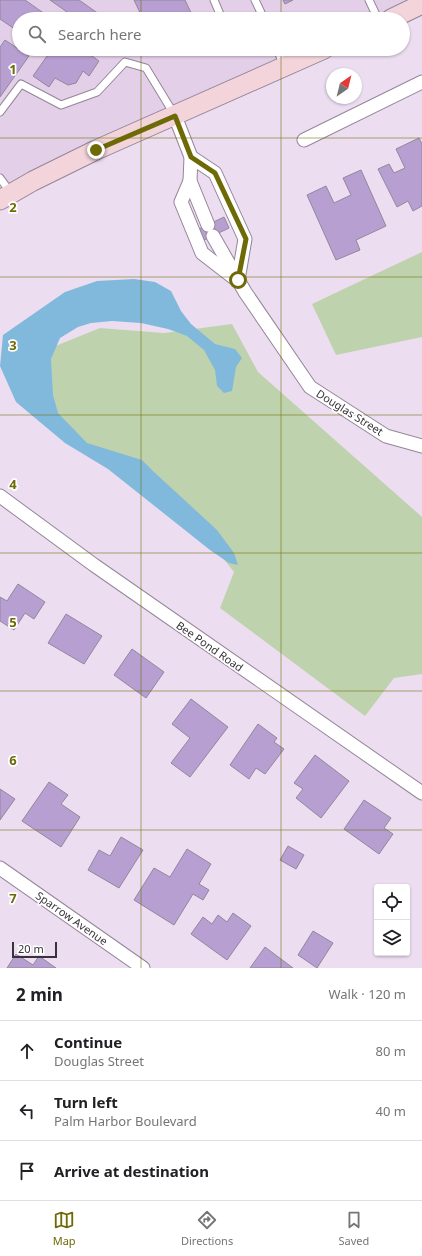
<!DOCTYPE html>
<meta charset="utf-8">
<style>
:root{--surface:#fff;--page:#f2f2f2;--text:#202124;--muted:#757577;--line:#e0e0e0;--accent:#6e6a06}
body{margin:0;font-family:"Noto Sans",sans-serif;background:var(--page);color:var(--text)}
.controls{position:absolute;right:12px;bottom:12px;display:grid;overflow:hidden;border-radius:4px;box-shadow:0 1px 3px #0004}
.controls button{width:36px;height:36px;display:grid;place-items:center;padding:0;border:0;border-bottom:1px solid var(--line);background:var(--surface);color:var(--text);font:20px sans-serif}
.compass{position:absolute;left:326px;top:68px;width:36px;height:36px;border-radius:50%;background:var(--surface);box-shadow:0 1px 3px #0004;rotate:35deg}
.scale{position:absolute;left:12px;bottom:10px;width:45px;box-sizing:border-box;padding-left:4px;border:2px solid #38323a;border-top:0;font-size:11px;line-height:14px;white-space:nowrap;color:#38323a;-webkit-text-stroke:3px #fff;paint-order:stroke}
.stop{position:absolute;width:12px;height:12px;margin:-9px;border:3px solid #6e6a06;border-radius:50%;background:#fff}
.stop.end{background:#6e6a06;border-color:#fff;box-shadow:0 1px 4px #0008}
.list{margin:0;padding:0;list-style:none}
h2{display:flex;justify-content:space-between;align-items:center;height:52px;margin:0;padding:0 16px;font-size:17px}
h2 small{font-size:13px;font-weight:400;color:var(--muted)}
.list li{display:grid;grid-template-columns:26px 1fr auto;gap:12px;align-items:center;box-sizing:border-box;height:60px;padding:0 16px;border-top:1px solid var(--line)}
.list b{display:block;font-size:15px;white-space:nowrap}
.list p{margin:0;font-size:13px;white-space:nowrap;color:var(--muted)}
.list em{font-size:13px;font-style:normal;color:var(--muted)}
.icon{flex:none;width:22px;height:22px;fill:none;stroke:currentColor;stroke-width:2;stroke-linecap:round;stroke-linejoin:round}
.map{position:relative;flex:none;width:422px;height:968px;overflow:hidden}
.search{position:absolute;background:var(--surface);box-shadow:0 1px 3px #0004;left:12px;right:12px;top:12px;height:44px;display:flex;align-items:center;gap:10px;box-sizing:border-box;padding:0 14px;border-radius:22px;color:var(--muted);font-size:15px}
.sheet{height:232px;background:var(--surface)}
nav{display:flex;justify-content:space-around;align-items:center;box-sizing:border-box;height:56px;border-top:1px solid var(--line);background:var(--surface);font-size:11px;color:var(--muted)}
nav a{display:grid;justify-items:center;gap:2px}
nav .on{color:var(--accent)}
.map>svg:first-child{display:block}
.built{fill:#e3cfe8}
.green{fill:#bed3ad}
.water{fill:#80b9db}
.building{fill:#b79fd2;stroke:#91889c}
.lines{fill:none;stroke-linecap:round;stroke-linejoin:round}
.service-casing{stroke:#948698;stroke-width:9}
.minor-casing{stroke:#948698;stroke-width:15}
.secondary-casing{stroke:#948698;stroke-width:21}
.service{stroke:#fff;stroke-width:7}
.minor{stroke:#fff;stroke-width:13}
.secondary{stroke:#f2d4da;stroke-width:19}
.route{stroke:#6e6a06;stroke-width:5}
.grid{fill:none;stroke:#6e6a06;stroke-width:1;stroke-opacity:0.55}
.labels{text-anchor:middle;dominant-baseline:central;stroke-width:3.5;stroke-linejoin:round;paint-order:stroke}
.street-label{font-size:11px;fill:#38323a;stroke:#fff}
.grid-label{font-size:13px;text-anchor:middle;font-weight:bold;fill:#6e6a06;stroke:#fff;stroke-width:3.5;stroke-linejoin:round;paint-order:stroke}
</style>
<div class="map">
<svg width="422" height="968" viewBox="0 0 422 968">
<rect width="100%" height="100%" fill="#ecddf1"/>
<path class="built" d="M0 0H411L372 19H19V49H305L0 191Z"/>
<g class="green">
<path d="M422 252V337L336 355 312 304Z"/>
<path d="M232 324 258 372 422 517V674L394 678 365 716 220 608 234 572 186 512 92 452 51 415 48 349 100 328 164 333Z"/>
</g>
<path class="water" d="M134 279 155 282 171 291 181 311 191 324 215 344 235 349 242 358 236 367 232 391 224 393 217 386 215 370 204 350 187 336 168 329 141 323 112 321 91 323 78 327 60 338 51 359 53 395 58 413 87 443 142 460 154 472 217 530 234 553 238 565 229 563 210 550 108 469 65 443 16 402 0 366 3 335 65 292 97 281Z"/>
<g class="building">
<path d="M0 0H25L52 19H19V32L0 19Z"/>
<path d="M50 0H79L106 19H77Z"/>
<path d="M134 0H185L194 19H143Z"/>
<path d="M283 0H293L285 4Z"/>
<path d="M5 40 29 56 0 97V47Z"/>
<path d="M52 49H82L99 61 89 76 83 71 76 83 68 85 55 78 49 87 33 76Z"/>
<path d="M419 138 422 144V206L413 211 408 201 397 207 378 169 389 164 394 173 405 168 396 149Z"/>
<path d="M361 170 386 226 356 240 360 250 336 260 307 195 326 186 334 203 351 195 343 178Z"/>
<path d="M224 217 229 228 204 240 199 229Z"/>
<path d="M18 584 45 602 34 619 25 613 14 630 0 621V597L7 601Z"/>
<path d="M66 614 102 636 84 664 48 643Z"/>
<path d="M132 649 164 672 146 698 114 675Z"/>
<path d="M191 699 228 727 190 777 171 763 190 738 172 724Z"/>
<path d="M258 724 277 738 274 742 284 749 265 774 256 768 249 779 230 765Z"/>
<path d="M315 755 349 781 321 818 296 798 303 789 294 783Z"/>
<path d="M49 782 68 795 61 804 80 817 61 847 22 821Z"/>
<path d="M0 789 15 799 0 820Z"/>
<path d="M364 800 391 818 384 828 393 834 379 854 344 829Z"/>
<path d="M121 837 143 850 119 888 88 870 99 850 110 856Z"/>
<path d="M288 846 304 855 296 869 280 860Z"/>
<path d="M187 849 211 864 199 884 209 890 203 900 193 894 174 925 134 900 154 868 170 877Z"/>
<path d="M233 913 251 926 227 960 191 934 203 917 212 924 218 915 227 922Z"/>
<path d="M313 931 333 943 317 968 298 955Z"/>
<path d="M265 947 293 968H250Z"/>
<path d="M16 954 33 965 39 956 56 968H7Z"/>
</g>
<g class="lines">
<g class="service-casing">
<g id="service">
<path d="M214 0 222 19"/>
<path d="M255 0 264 19"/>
<path d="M369 0 378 19"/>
<path d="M254 19 262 15"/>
<path d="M277 49 284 66"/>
<path d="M0 112 21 84 61 105 97 92 125 62 146 68 174 114"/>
<path d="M0 178 11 193"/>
</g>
</g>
<g class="minor-casing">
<g id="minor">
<path d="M175 116 191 157 190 181 208 225"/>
<path d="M304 140 422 82"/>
<path d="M191 157 215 173 245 239 238 280"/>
<path d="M190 181 181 202 202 253 233 277"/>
<path d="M213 236 245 292 310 387 386 436 422 446"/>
<path d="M0 496 94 565 422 793"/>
<path d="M0 868 143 968"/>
</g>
</g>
<g class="secondary-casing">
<g id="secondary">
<path d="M391 19 422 4"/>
<path d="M0 200 33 181 96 150 324 49"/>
</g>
</g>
<use href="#service" class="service"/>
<use href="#minor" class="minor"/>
<use href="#secondary" class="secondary"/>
</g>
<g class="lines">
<path class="route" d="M96 150 175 116 191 157 215 173 246 239 238 280"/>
</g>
<path class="grid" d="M141 0V19M281 0V19M141 49V968M281 49V968M0 138H422M0 277H422M0 415H422M0 553H422M0 691H422M0 830H422"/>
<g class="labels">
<g class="street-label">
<text transform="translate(350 412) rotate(32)">Douglas Street</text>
<text transform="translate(210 646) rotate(35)">Bee Pond Road</text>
<text transform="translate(72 918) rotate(35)">Sparrow Avenue</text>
</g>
</g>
<g class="grid-label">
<text x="13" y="74">1</text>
<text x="13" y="212">2</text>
<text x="13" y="350">3</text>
<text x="13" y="489">4</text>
<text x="13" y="627">5</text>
<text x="13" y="765">6</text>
<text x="13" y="903">7</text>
</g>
</svg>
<div class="controls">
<button><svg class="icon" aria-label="locate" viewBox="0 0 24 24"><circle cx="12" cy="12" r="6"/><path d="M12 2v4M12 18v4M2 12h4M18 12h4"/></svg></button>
<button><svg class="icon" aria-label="layers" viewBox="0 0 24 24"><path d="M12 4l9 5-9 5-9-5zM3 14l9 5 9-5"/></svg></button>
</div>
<svg class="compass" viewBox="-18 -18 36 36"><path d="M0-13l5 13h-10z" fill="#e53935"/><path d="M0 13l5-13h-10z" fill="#757577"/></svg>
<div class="scale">20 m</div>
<div class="stop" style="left:238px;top:280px"></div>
<div class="stop end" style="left:96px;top:150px"></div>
<div class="search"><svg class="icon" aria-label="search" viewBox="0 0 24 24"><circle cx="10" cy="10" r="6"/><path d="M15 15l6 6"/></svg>Search here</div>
</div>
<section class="sheet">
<h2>2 min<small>Walk · 120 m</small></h2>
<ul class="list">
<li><svg class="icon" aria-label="ahead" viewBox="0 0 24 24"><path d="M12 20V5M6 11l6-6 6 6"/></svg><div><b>Continue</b><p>Douglas Street</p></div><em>80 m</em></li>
<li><svg class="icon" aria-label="left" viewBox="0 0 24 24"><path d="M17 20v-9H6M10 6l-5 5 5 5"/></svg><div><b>Turn left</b><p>Palm Harbor Boulevard</p></div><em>40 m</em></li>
<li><svg class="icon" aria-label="arrive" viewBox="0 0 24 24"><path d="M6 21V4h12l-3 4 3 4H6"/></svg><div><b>Arrive at destination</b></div></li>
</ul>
</section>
<nav>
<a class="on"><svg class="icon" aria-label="map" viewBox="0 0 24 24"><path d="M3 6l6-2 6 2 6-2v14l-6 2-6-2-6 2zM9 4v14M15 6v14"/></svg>Map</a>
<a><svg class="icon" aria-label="directions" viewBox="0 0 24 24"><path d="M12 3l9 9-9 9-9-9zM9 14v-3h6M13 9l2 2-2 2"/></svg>Directions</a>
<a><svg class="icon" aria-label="saved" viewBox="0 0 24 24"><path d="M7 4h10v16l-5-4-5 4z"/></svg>Saved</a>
</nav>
